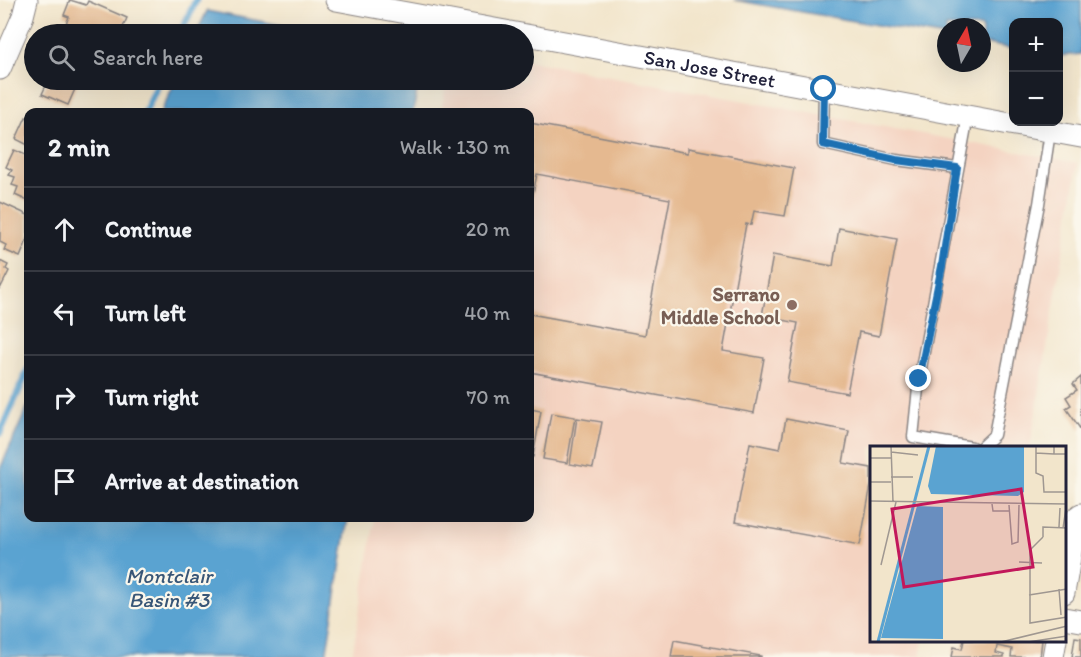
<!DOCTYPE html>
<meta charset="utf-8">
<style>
:root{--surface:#171b24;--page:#20242c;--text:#f1f3f6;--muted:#9ea1a6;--line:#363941}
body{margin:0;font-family:Itim,sans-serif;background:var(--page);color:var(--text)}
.controls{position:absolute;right:18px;top:18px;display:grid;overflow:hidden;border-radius:12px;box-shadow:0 6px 24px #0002}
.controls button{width:54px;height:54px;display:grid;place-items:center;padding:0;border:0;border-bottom:2px solid var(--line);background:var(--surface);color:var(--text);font:30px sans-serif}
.compass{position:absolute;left:937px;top:18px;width:54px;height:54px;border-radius:50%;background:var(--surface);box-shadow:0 6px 24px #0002;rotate:9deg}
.stop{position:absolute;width:18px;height:18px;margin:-14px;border:4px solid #1f6fb2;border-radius:50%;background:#fff}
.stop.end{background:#1f6fb2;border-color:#fff;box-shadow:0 2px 6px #0008}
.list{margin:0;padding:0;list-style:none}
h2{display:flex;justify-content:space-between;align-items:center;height:78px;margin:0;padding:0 24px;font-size:26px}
h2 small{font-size:20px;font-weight:400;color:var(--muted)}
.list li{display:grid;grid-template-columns:39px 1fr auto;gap:18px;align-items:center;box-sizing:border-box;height:84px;padding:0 24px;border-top:2px solid var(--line)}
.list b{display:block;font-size:22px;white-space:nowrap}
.list em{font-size:20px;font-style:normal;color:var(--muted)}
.icon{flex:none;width:33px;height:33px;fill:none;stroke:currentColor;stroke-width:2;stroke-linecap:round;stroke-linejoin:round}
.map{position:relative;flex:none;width:1081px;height:657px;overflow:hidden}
.search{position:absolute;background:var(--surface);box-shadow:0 6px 24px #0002;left:24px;top:24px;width:510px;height:66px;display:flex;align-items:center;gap:15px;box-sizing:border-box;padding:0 21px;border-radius:33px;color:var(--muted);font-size:22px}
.panel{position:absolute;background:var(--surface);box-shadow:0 6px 24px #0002;left:24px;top:108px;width:510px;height:414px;border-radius:12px}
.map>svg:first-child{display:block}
.built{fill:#f4d3c1}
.water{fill:#5aa3d1;stroke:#3e6286;stroke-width:1.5}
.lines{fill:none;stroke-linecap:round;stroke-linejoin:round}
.stream{stroke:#5aa3d1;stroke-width:7}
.building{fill:#e5b990}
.lane-casing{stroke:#8a8483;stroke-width:13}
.street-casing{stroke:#8a8483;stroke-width:23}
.lane{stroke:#fff;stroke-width:10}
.street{stroke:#fff;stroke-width:21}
.route{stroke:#1f6fb2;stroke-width:8}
.education-dot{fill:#8d6e63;stroke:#fbf7ec;stroke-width:2}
.labels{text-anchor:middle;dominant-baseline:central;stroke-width:4.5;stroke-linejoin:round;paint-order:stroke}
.street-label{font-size:20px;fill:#22223b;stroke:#fbf7ec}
.education-label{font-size:20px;font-weight:bold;fill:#785e54;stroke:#fbf7ec;text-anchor:end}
.water-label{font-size:21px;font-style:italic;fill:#385677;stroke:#fbf7ec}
.inset-river{fill:none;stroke:#5aa3d1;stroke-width:3}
.inset-road{fill:none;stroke:#9f9791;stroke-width:1.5}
.view{fill:#c2185b;fill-opacity:0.15;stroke:#c2185b;stroke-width:3}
.inset-edge{fill:none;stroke:#22223b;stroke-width:3}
</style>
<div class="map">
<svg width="1081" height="657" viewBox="0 0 1081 657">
<rect width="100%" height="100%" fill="#fbf7ec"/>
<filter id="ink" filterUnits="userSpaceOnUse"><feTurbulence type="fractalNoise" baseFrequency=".0167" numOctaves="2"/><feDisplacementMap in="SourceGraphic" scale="12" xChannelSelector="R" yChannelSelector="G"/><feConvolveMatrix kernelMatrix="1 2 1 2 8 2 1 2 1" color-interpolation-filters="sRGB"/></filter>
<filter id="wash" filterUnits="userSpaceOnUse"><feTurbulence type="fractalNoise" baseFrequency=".008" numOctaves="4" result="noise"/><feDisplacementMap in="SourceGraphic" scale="24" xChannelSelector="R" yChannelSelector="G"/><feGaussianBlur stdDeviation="1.35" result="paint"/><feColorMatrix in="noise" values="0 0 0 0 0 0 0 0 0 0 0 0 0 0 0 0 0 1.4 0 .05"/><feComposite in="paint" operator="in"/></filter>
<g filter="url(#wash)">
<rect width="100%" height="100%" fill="#f2e5cb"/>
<path class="built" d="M524 60 1078 163 1030 447H871V640L923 641 920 657H352L375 518H530V112H441L447 80H524Z"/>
<g class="water">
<path d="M734 0H1081V54L1059 56 1058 22H1014L1013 49 982 43V27H946V37Z"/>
<path d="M207 11 327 34H196Z"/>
<path d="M176 80H419L413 112H161Z"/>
<path d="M28 406V518H348L326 657H0V469Z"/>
</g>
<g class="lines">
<g class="stream">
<path d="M180 34 196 0"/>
<path d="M145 112 160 80"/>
<path d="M0 433 28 370"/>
</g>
</g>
<g id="blocks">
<g class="building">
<path d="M70 0 86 5 88 1 127 18 120 34H61L69 17 64 15Z"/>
<path d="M43 80H79L68 105 42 94 48 81Z"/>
<path d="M26 117 28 118V145L16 139Z"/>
<path d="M530 123 688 153V148L794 168 785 216 754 211 751 225 746 224 723 351 764 358 754 413 530 372V314L645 335 670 199 537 174 530 208Z"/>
<path d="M14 150 28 156V201L15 195 18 187 12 185 15 177 9 175 12 170 6 167Z"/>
<path d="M0 202 28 215V238L20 257 4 250 6 245 0 242Z"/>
<path d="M839 228 897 239 879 336 859 332 847 393 787 382 798 323 762 316 773 255 833 266Z"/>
<path d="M0 261 8 265 6 269 9 271 0 289Z"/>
<path d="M1081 377V430L1066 408 1071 405 1066 397 1077 390 1073 384Z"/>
<path d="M530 409 541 411 533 457H530Z"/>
<path d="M551 413 575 417 567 463 543 459Z"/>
<path d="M577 418 602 422 593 468 570 464Z"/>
<path d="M786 419 849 431 843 463 871 468V485L860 545 735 522 750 443 780 449Z"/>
<path d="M1075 637 1081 638V657H1072Z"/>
<path d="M674 640 761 656V657H671Z"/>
<path d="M964 640H1042L1040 657H1011L1012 649 997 646 996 653 1004 655V657H952L954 647 962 649Z"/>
</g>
</g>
</g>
<g filter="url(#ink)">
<use href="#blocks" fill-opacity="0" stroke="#8a8483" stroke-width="1.5"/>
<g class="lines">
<g class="lane-casing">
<g id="lane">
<path d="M824 89 823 144 896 160 957 168"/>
<path d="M968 116 919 379 913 437 972 447"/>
<path d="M981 447 994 435 1039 204 1050 132"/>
</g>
</g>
<g class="street-casing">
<g id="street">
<path id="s1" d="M336 0 1081 137"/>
<path d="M0 69 23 16 27 0"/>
<path d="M1064 593 1077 517 1081 514"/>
<path d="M1064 618 1081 621"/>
<path d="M1053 657 1056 640"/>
</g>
</g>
<use href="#lane" class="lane"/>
<use href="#street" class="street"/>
</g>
</g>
<g class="lines" filter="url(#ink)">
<path class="route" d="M824 89 823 144 896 160 957 168 942 266 919 379"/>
</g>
<circle class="education-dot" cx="792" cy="305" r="6"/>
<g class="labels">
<g class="street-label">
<text stroke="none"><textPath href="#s1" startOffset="380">San Jose Street</textPath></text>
</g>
<g class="education-label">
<text x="780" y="294">Serrano<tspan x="780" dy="23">Middle School</tspan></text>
</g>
<g class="water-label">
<text x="169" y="575">Montclair<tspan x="169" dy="24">Basin #3</tspan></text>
</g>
</g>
<g transform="translate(870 446)">
<rect width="196" height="196" fill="#f2e5cb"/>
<path d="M66 0H154V46L148 50 61 48 58 40ZM47 60 73 61V193L11 192Z" fill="#5aa3d1"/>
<path class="inset-river" d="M8 196 59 0"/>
<path class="inset-road" d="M21 0 23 56M166 0V7L184 8M184 0V8H197M21 6 48 9M166 7V27L173 30 174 46H197M1 12H21M21 31H43M1 36H21M0 55 197 58M122 58 123 65H139M139 59 142 98 148 96 149 59M189 81 190 62M193 82 196 62M173 91 160 104V177L197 171M173 91V81L197 82M149 116 172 117M11 119 26 56M189 143 191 169M159 149 197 143M131 196 197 180M158 196 197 190"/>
<path class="view" d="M151 43 163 121 34 141 22 63Z"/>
<rect width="196" height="196" class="inset-edge"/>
</g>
</svg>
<div class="controls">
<button>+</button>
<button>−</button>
</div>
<svg class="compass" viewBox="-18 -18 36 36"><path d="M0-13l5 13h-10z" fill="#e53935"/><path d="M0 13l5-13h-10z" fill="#9ea1a6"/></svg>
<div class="stop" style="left:824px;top:89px"></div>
<div class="stop end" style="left:919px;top:379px"></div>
<div class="search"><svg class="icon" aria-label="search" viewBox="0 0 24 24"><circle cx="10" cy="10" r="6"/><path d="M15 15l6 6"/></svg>Search here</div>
<section class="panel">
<h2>2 min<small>Walk · 130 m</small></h2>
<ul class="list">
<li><svg class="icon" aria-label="ahead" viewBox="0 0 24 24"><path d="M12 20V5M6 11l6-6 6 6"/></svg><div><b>Continue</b></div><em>20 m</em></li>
<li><svg class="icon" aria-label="left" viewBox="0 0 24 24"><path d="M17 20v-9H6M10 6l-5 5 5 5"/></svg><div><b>Turn left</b></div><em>40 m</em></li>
<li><svg class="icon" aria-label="right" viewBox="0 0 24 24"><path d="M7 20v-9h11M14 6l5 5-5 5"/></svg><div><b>Turn right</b></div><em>70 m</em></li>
<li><svg class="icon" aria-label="arrive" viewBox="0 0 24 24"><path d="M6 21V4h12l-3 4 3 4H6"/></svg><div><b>Arrive at destination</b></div></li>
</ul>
</section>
</div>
